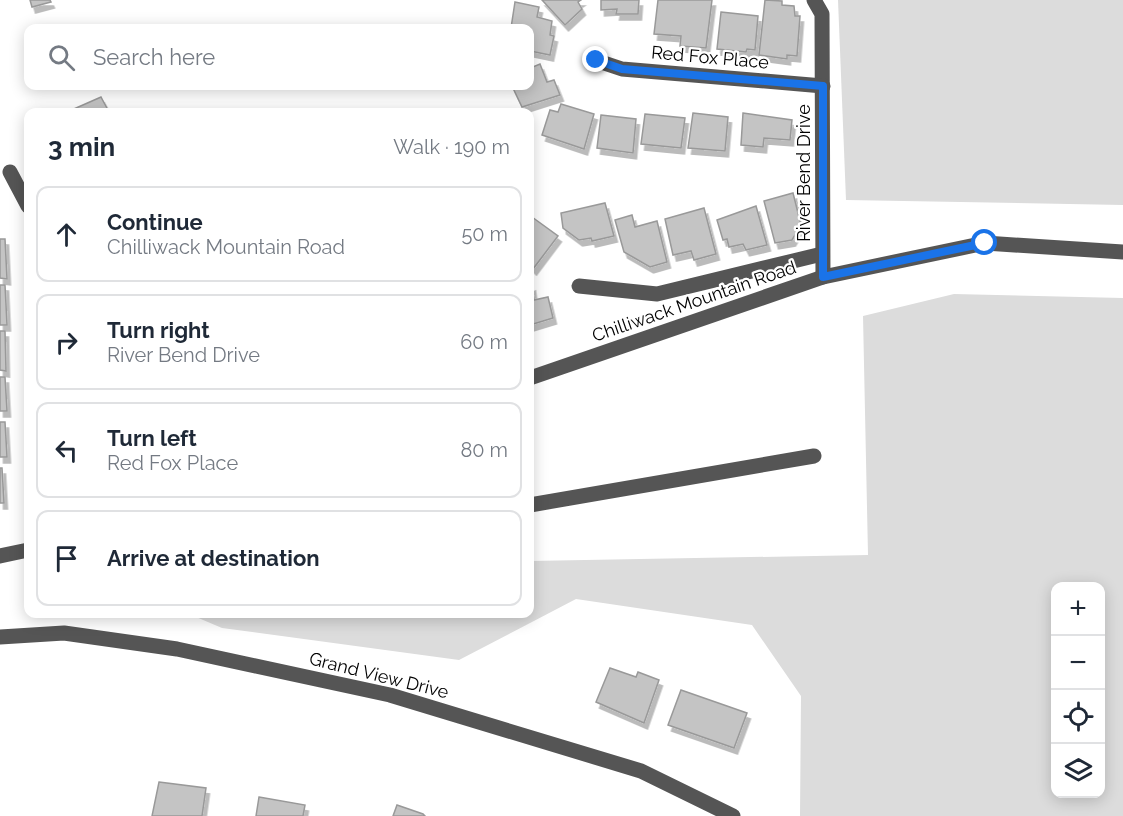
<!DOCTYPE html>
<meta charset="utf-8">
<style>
:root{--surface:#fff;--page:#f2f2f3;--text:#1f2937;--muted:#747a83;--line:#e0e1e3}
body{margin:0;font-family:Raleway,sans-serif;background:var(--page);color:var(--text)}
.controls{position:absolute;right:18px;bottom:18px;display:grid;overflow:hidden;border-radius:12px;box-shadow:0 3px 15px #0003}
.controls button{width:54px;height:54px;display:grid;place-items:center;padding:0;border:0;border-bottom:2px solid var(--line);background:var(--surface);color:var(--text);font:30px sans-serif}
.stop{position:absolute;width:18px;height:18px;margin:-14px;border:4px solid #1a73e8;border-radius:50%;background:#fff}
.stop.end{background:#1a73e8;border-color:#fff;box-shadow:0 2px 6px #0008}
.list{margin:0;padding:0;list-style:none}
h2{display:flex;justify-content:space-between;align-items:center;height:78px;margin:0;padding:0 24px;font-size:26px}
h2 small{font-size:20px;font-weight:400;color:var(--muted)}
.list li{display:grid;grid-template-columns:39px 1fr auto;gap:18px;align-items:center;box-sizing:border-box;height:96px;margin:0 12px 12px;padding:0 12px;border:2px solid var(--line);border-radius:12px}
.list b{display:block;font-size:22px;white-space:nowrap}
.list p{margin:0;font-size:20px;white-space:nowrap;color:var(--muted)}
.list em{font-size:20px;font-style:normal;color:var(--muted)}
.icon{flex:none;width:33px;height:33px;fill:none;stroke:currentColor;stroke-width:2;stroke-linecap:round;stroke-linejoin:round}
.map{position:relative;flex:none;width:1123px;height:816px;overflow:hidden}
.search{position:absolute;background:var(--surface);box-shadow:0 3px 15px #0003;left:24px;top:24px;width:510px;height:66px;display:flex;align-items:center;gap:15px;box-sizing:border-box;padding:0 21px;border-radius:12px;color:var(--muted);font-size:22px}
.panel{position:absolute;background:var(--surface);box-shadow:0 3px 15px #0003;left:24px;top:108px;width:510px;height:510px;border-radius:12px}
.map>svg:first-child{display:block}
.green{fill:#dcdcdc;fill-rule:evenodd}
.building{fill:#c4c4c4;stroke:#999;stroke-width:1.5;filter:url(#shadow)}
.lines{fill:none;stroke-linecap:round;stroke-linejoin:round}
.minor{stroke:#555;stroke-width:15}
.route{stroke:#1a73e8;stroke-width:8}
.labels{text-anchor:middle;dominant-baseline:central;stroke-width:4.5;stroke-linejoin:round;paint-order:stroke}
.street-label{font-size:18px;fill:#000;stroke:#fff}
</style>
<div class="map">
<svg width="1123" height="816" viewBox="0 0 1123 816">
<defs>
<filter id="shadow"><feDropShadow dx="3.5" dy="6" stdDeviation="0" flood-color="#0004"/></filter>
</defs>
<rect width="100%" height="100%" fill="#fff"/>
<g class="green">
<path d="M838 0H1123V205L846 200Z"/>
<path d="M954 294 1123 298V816H800L801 696 752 625 576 599 459 660 222 628 189 614H530V561L868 555 863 316ZM1056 586H1100V794H1056Z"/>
</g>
<g class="building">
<path d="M30 0H50L51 2 32 7Z"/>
<path d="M542 0H581L578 2 582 9 565 25Z"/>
<path d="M601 0H639L638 14H616L617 9 601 10Z"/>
<path d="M658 0H712L706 48 680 46 681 36 654 34Z"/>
<path d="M765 0 782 1V5L794 6 795 16H800L797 56 787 55V59L759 55Z"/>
<path d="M515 2 539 7 537 17 552 21 550 35 554 36 550 55 530 51V28H511Z"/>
<path d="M721 12 758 16 755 50 747 49 746 52 717 49Z"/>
<path d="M532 63 533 67 540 64 547 82 554 80 560 95 522 107 512 86H530V64Z"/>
<path d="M101 97 109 112H67Z"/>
<path d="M561 104 594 114 584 149 542 135 550 110 558 112Z"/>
<path d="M693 113 728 117 725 151 688 148Z"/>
<path d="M743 113 792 120 790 140 764 138 763 147 741 145Z"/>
<path d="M645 114 685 118 681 148 641 144Z"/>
<path d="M601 115 636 119 633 153 597 148Z"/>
<path d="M793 193 801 225 792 240 775 243 764 201Z"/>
<path d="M605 203 614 236 592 241 591 238 579 240 563 228 561 213Z"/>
<path d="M756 206 767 245 746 250 743 244 729 247 727 239 723 240 717 220Z"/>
<path d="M704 208 716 254 694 260 691 251 673 255 665 219Z"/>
<path d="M632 215 635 227 657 221 667 262 650 267 624 252 615 220Z"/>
<path d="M532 217 558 236 533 269 530 266V220Z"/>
<path d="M0 239H5L7 279 0 278Z"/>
<path d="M0 285H5L7 325H0Z"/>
<path d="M532 285 534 300 548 297 553 318 530 325V286Z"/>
<path d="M0 331H5L6 371 0 370Z"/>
<path d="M0 377H5L7 411H0Z"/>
<path d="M0 422H5L7 457H0Z"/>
<path d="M0 468H2L4 503H0Z"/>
<path d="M610 668 636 677 638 672 659 680 644 723 596 702Z"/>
<path d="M681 690 747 713 734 748 668 725Z"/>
<path d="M159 782 206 788 202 816H152Z"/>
<path d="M259 797 305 805 303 816H256Z"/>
<path d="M397 805 423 814 425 816H393Z"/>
</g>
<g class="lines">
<g class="minor">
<path d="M814 0 822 14 823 277"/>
<path d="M595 60 622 69 823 86"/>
<path d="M10 172 28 206"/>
<path d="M579 286 657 294 822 254"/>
<path d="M530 378 823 277 985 243 1123 252"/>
<path d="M530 505 814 456"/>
<path d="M0 556 28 550"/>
<path d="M0 637 64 633 177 649 390 695 641 771 733 816"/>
</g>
</g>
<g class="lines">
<path class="route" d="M596 60 622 69 823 86V277L985 243"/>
</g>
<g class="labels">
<g class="street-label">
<text transform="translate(710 57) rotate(5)">Red Fox Place</text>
<text transform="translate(803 173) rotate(-90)">River Bend Drive</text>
<text transform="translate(694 301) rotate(-19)">Chilliwack Mountain Road</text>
<text transform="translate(379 675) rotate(14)">Grand View Drive</text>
</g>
</g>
</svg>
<div class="controls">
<button>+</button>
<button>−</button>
<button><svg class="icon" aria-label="locate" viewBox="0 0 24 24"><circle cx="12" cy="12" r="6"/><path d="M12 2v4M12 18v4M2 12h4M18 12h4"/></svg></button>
<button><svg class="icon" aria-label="layers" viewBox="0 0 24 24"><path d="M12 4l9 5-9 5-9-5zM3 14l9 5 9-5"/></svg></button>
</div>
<div class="stop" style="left:985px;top:243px"></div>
<div class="stop end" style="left:596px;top:60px"></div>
<div class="search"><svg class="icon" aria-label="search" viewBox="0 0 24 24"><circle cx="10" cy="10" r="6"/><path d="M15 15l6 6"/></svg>Search here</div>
<section class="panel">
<h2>3 min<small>Walk · 190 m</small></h2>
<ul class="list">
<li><svg class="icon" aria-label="ahead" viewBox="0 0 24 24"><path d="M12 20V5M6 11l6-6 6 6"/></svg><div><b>Continue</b><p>Chilliwack Mountain Road</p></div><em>50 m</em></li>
<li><svg class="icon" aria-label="right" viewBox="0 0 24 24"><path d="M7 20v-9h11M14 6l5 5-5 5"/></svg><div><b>Turn right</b><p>River Bend Drive</p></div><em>60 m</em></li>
<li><svg class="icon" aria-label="left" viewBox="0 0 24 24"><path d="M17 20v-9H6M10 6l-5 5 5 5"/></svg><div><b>Turn left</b><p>Red Fox Place</p></div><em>80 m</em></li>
<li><svg class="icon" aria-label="arrive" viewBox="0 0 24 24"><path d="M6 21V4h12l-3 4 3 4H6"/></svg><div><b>Arrive at destination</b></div></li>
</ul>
</section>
</div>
